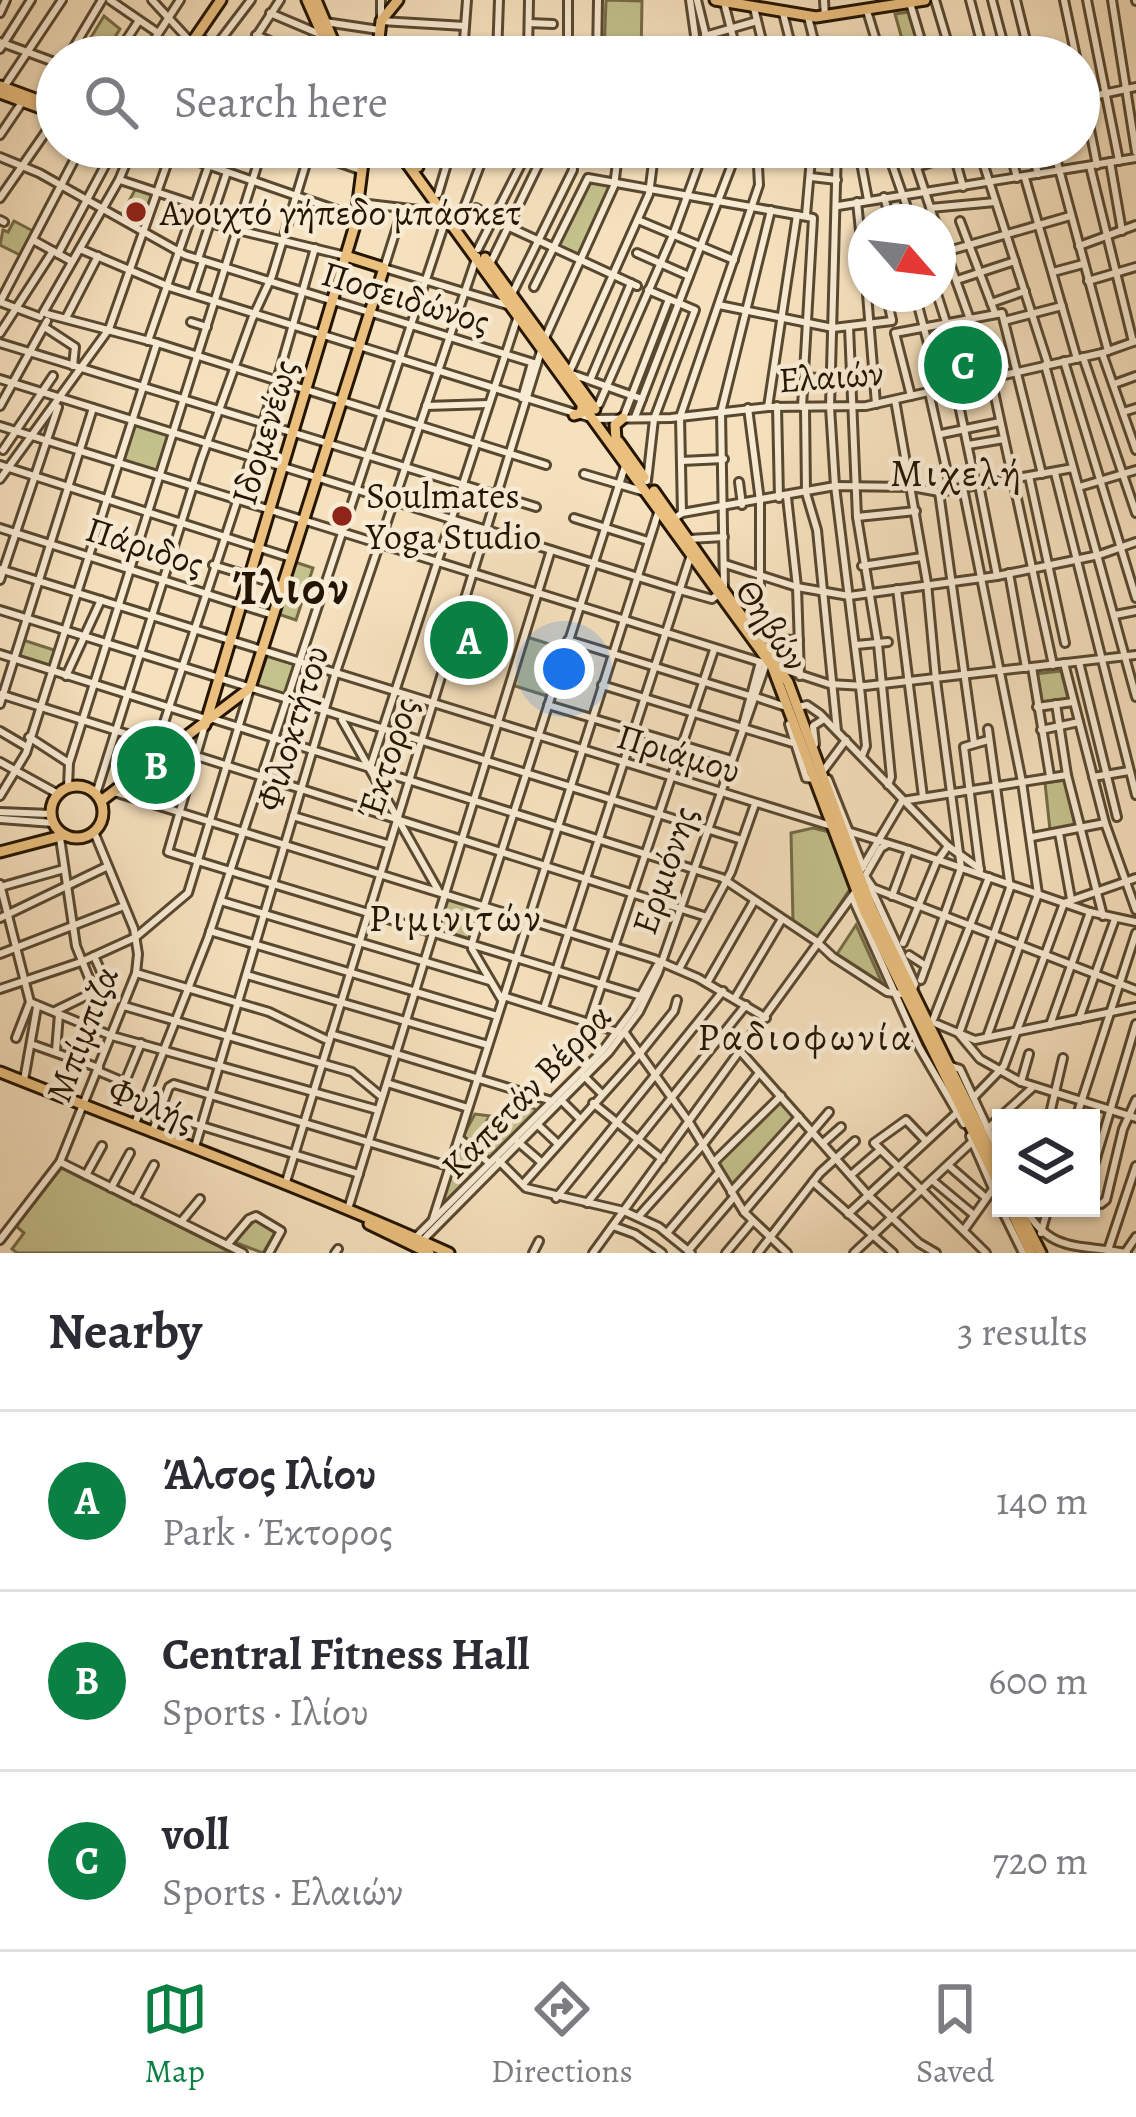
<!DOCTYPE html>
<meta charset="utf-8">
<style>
:root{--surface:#fff;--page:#f7f7f7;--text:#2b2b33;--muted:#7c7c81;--line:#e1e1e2;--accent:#0b8043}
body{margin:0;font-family:Alegreya,serif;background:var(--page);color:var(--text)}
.controls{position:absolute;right:36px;bottom:36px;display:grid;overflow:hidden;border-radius:0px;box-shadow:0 3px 9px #0004}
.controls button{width:108px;height:108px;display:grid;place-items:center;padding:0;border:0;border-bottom:3px solid var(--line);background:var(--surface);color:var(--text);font:60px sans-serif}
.compass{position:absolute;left:848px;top:204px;width:108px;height:108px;border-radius:50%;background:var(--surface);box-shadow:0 3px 9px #0004;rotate:118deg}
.you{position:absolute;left:564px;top:669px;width:42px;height:42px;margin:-30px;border:9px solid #fff;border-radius:50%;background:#1a73e8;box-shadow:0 0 0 18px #1a73e833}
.badge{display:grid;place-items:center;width:78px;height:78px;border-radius:50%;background:var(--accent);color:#fff;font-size:39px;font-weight:700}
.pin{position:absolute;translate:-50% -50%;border:6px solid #fff;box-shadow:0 3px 12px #0006}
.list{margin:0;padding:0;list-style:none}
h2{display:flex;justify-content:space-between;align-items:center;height:156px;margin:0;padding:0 48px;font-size:51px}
h2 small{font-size:39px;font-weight:400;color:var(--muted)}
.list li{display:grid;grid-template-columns:78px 1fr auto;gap:36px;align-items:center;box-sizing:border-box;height:180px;padding:0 48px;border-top:3px solid var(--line)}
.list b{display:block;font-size:45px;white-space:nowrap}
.list p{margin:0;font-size:39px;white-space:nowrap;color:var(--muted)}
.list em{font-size:39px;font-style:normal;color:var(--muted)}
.icon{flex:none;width:66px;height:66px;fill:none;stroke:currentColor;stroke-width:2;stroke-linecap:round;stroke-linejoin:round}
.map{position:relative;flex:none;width:1136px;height:1253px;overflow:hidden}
.search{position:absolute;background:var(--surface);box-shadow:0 3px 9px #0004;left:36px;right:36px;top:36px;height:132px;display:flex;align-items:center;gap:30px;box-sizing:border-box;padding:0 42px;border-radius:66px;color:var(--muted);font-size:45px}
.sheet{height:696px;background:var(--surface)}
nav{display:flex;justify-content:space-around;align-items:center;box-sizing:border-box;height:168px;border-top:3px solid var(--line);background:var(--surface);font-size:33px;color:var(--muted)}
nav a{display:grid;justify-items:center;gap:6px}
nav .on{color:var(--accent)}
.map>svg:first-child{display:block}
.green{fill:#c3c18c;stroke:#746b46;stroke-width:3}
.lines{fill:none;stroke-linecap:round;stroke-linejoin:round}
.minor-casing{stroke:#584830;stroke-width:12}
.major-casing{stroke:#241501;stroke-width:15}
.minor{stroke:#f9ecd5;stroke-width:6}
.major{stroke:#ebc07f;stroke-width:9}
.poi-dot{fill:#8f2418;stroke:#f9ecd5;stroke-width:4.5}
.labels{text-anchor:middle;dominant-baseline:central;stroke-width:9;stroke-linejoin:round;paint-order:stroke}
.poi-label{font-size:36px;fill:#241501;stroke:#f9ecd5;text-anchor:start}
.street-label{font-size:36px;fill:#241501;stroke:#f9ecd5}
.neighbourhood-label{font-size:39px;letter-spacing:3px;fill:#241501;stroke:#f9ecd5}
.district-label{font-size:48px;font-weight:bold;letter-spacing:3px;fill:#241501;stroke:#f9ecd5}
</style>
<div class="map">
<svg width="1136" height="1253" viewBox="0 0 1136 1253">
<rect width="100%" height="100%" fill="#f6e1be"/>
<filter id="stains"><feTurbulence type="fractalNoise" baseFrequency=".00167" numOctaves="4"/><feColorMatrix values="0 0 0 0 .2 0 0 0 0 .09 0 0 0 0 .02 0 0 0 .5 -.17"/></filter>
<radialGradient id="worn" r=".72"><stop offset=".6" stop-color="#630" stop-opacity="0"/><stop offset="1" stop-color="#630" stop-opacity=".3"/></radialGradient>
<g class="green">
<path d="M606 0 642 1 641 57H604Z"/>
<path d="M909 12 922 57H907L895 14Z"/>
<path d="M104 16 120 29 102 57H79Z"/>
<path d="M589 183 611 185 577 258 557 248Z"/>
<path d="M136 188 154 194 142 223 123 212Z"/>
<path d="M14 221 33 231 20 255 0 245 3 230 8 232Z"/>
<path d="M135 425 171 436 159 472 123 461Z"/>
<path d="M295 562 313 568 296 620 278 614Z"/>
<path d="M464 616 479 628 481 653 471 663 448 666Z"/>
<path d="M527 637 562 648 547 696 512 685Z"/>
<path d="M23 640 57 651 51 668 17 658Z"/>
<path d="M267 656 296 665 285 697 256 687Z"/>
<path d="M1061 671 1068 699 1040 702 1035 674Z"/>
<path d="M1065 780 1075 826 1050 830 1045 783Z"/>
<path d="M813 828 829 832 850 889 818 937 793 921 791 833Z"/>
<path d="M446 897 481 908 469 939 436 928Z"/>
<path d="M856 925 882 983 837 954Z"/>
<path d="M523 1100 537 1111 489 1158 463 1136 475 1114 490 1116 485 1123 496 1132Z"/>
<path d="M780 1101 794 1117 732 1186 718 1162Z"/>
<path d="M464 1146 484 1162 438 1209 457 1155Z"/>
<path d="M61 1168 232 1253H17L12 1249 24 1233 16 1226Z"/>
<path d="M256 1219 277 1229 263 1253 234 1242Z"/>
</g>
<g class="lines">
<g class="minor-casing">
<g id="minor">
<path d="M110 0 158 33"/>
<path d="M152 0 188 39"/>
<path d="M381 0V21L465 26"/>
<path d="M690 0 698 57"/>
<path d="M697 0 711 57"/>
<path d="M824 0 825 17"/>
<path d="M935 0 952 57"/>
<path d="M970 0 985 57"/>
<path d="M992 0 1007 57"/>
<path d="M1016 0 1030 57"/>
<path d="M1064 0 1076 57"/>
<path d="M1087 0 1119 161"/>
<path d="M1112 0 1136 152"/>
<path d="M1136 0V1"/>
<path d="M724 2 738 57"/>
<path d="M910 3 926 57"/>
<path d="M754 8 766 57"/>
<path d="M867 11 881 57"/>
<path d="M0 13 6 0"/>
<path d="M270 13 322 35"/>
<path d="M783 13 794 57"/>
<path d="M808 17 818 57"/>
<path d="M325 22 379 30"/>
<path d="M529 23 553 24"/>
<path d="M256 35 307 57"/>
<path d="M705 36 757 21"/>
<path d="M196 37 242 57"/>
<path d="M0 42 57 63"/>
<path d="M216 46 251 0"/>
<path d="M878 48 900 42"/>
<path d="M0 49 31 0"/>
<path d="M379 53 435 57"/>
<path d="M463 53 568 55"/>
<path d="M463 53 467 0"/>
<path d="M528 53 529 0"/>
<path d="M497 56 499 0"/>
<path d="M568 56V0"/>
<path d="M68 57 102 0"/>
<path d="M115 57 138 22"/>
<path d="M143 57 180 0"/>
<path d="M243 57 280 0"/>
<path d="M597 57 598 0"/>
<path d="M1079 74 1097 165"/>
<path d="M4 87 62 0"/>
<path d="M1079 99 1136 87"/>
<path d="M41 101 57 75"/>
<path d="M0 135 23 101"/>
<path d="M156 147 357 217"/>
<path d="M294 147 363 171"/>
<path d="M547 147 655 152"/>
<path d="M837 147 830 407 835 486 860 687 866 746 862 756"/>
<path d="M858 147 868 200"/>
<path d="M886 147 912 222"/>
<path d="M910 147 935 222"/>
<path d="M952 147 963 187"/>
<path d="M978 147 1048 364"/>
<path d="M1009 147 1017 178"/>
<path d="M1031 147 1038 174"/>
<path d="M1053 147 1108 351"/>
<path d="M0 157 39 173 185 255 537 364"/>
<path d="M1110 162 1122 231"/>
<path d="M1090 166 1133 342"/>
<path d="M917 167 954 155"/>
<path d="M811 177 837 180"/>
<path d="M1025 178 1077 359"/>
<path d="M120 180 196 205"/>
<path d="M438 194 452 147"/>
<path d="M884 197 891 222"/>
<path d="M0 198 57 116"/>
<path d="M857 202 866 287"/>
<path d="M360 203 445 213"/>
<path d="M838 206 1136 158"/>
<path d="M476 208 494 218"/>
<path d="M930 208 995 202"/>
<path d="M402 211 384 268 507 305"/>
<path d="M806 215 812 147"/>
<path d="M192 219 346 256"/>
<path d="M0 220 4 222"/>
<path d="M638 220 734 260"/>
<path d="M459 221 487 147"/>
<path d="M960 221 995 313"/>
<path d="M509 227 637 286"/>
<path d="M938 230 991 378 1053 665"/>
<path d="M33 240 71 261"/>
<path d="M1079 246 1136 225"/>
<path d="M80 249 172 288 594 419 671 418 768 407 866 406 1102 353 1136 341"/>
<path d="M478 249 530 147"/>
<path d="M637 253 689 276"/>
<path d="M58 254 115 147"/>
<path d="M938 254 1070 216"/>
<path d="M198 259 227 172"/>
<path d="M491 262 547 147"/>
<path d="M1053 272 1083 264"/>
<path d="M957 280 1015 261"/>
<path d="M1088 281 1136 267"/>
<path d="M534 287 588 178 813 218 802 407"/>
<path d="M192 294 203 261"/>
<path d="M512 294 573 170 572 147"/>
<path d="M867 294 876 404"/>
<path d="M886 294 892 320"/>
<path d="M915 294 940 389"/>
<path d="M937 294 946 322"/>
<path d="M0 302 81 147"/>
<path d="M0 302 40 317"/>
<path d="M991 303 1025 291"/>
<path d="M719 305 833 328 892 321"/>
<path d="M43 313 119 180 133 147"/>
<path d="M47 314 157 343 546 465"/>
<path d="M67 316 98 256"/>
<path d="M1004 321 1062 306"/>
<path d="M191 322 207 327"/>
<path d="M849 327 857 517 878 644 891 777 888 785"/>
<path d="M46 328 75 347 73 366"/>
<path d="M0 333 53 251"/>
<path d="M895 333 1002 313 1042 474"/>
<path d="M895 333 911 396"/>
<path d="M545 338 614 186 619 147"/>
<path d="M148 341 215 147"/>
<path d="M0 343 536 507"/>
<path d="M1102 353 1136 450"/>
<path d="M1083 357 1136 513"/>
<path d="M1064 361 1136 598"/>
<path d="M1045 365 1136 697"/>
<path d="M805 377 831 379"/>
<path d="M591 378 631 283"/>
<path d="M0 379 680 590 712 599 720 593"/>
<path d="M1114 384 1136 376"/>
<path d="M955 386 976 486"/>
<path d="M929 392 951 490"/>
<path d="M522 398 532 363"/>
<path d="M642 399 569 373 649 194 655 147"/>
<path d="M895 400 927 583 936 680 961 868 921 980"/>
<path d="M599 404 673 235 705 147"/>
<path d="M0 406 47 321"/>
<path d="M426 406 488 404"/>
<path d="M777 406 779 498"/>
<path d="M768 407 797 215"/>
<path d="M805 407 806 493 817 530 837 731"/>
<path d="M748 408 760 501V619L755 630"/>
<path d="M1123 412 1136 408"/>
<path d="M635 417 731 167V147"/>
<path d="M623 418 669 299"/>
<path d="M0 426 770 665"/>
<path d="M941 434 1000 422"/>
<path d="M968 445 1004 439"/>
<path d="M3 450 53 376"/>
<path d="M681 461 724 459"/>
<path d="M0 465 291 558"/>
<path d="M1055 473 1136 795"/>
<path d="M584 474 642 491"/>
<path d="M1029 476 1065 643"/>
<path d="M0 479 109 329 173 147"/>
<path d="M647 481 654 419 695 310 648 290"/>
<path d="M739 482 742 505"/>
<path d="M979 485 997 576"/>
<path d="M1079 487 1136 470"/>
<path d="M963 488 1022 782 1038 894 987 1037"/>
<path d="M939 492 974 743"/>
<path d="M787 497 797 587 800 676"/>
<path d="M682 513 680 417 759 185 757 147"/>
<path d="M857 517 916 511"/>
<path d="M574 518 648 541"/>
<path d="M675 518 682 513 835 486 912 487 939 492 1073 468"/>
<path d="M0 528 273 615"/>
<path d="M689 539 724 537"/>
<path d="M725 564 797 587 849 596 997 576 1099 555 1136 542"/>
<path d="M213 565 283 586"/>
<path d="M862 566 922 557"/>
<path d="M0 569 909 850 1090 912 1136 922"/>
<path d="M1009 573 1026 668"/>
<path d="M0 580 58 407"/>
<path d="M724 587 721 412 771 210"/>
<path d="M897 589 923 797"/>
<path d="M0 610 742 840"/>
<path d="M1115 615 1136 611"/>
<path d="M761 639 799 640"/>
<path d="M568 640 750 696"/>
<path d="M856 645 888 642"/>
<path d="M0 654 206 719"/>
<path d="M1079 662 1117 817"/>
<path d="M1064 663 1105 823 1136 910"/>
<path d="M1032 667 1050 776"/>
<path d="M783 669 829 684 865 686 1136 655"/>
<path d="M66 676 101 600"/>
<path d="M602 685 796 744"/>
<path d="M0 694 707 917"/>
<path d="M756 697 783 706"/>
<path d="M0 704 93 408"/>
<path d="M1056 704 1067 775 1103 916"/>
<path d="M548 705 732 760"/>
<path d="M798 707 807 705 820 714 948 846 980 869"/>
<path d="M1037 707 1073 702"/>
<path d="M213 719 722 878 816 941 833 957 887 992 902 994"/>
<path d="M342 720 438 890"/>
<path d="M789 724 806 778 814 779"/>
<path d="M205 725 168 852 641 996"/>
<path d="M743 725 760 662"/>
<path d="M988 729 1010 888 959 1034 980 1059 1021 1082 1136 1118"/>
<path d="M1041 730 1079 722"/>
<path d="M0 731 27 747"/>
<path d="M29 737 69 763"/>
<path d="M815 744 813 726 824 719"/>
<path d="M0 762 58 794"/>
<path d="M151 762 277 380 315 248"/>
<path d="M370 768 517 319"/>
<path d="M823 771 846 740"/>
<path d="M1093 777 1129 771"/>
<path d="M828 779 863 867"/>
<path d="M68 787 69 763 263 147"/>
<path d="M114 792 654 959 698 978 766 1018"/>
<path d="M96 794 201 460 252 319 272 276 311 147"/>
<path d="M0 796 26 753 157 343"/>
<path d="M0 812 51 814"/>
<path d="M293 816 387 844"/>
<path d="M0 819 53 823"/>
<path d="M1059 833 1071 899"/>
<path d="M1032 837 1105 823"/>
<path d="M60 838 76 946 100 1005"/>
<path d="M888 844 881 848 865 876 873 888 1136 990"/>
<path d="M980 871 964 747 988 740"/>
<path d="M858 875 902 801 1067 775"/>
<path d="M0 884 30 1002 16 1038"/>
<path d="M0 887 64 869"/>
<path d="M867 889 874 895 915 984 913 989"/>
<path d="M892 896 909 850"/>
<path d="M852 897 919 1047 964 1124"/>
<path d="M221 901 490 981"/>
<path d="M0 918 106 867"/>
<path d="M210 931 497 1016"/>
<path d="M472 943 626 463"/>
<path d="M472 943V949L502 1000"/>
<path d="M903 943 936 863 948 846"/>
<path d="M0 954 124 906"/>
<path d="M909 955 926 966"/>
<path d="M94 956 103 976"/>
<path d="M679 969 731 872 755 804"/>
<path d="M136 973 269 1012 325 1039"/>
<path d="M247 975 488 1045"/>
<path d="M707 983 754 901"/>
<path d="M0 989 81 962 136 937 188 893 249 692"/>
<path d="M503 996 618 1032"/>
<path d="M735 998 782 919"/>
<path d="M30 1002 112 1036 378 1110"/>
<path d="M124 1006 352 1072 382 1097"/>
<path d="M544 1008 690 558"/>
<path d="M55 1011 94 992"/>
<path d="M1079 1019 1115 919"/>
<path d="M589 1022 714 650"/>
<path d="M937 1024 975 1040 1136 1007"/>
<path d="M931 1025 989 877"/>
<path d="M1050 1025 1090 912"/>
<path d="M625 1033 689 1122 744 1212 787 1253"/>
<path d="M331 1034 552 1101"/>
<path d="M34 1045 99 1068"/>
<path d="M56 1051 59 1014"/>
<path d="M741 1052 868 1195 919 1243 936 1253"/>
<path d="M951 1066 960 1069 1001 1157"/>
<path d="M98 1071 124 1082"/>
<path d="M584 1076 602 1094"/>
<path d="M24 1080 37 1007"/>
<path d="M1021 1082 1029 1054"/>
<path d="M387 1083 468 1108"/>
<path d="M122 1089 141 1043"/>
<path d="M974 1097 1004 1066 1064 903 1136 878"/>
<path d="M561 1100 579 1118"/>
<path d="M593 1103 662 1159"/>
<path d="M159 1113 359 1174"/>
<path d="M1049 1118 1063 1058"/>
<path d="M1076 1118 1136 933"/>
<path d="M538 1125 557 1143"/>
<path d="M134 1126 208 938 447 216"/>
<path d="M152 1133 169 1087 174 1084 448 1166"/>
<path d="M983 1133 1033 1087"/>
<path d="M970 1136 1001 1207"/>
<path d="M459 1138 488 1162"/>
<path d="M926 1141 906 1120 874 1143 986 1253"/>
<path d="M518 1142 541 1162"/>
<path d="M823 1143 841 1127"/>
<path d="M195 1147 335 675 477 256"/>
<path d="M499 1161 526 1188 624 1211 659 1227 691 1253"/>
<path d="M715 1161 781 1096"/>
<path d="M60 1162 243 1253"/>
<path d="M948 1165 986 1198"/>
<path d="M86 1175 102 1146"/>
<path d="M851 1175 880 1150"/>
<path d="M1091 1175 1136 1024"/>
<path d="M932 1180 974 1215"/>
<path d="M813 1182 893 1253"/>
<path d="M524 1183 641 1052 674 1011 677 1000"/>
<path d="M285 1185 541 351"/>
<path d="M111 1188 130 1153"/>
<path d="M731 1192 799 1117"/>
<path d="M556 1198 723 991"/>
<path d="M135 1200 154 1165"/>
<path d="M1091 1201 1101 1204 1106 1200 1123 1129 1136 1100"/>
<path d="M587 1203 746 1005"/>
<path d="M1001 1208 1023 1253"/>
<path d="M1025 1208C1050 1253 1078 1244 1127 1253"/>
<path d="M348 1209 551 550"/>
<path d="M744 1212 829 1112"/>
<path d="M848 1214 958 1112"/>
<path d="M638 1217 701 1147 759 1073"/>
<path d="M433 1219 658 513"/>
<path d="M181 1222 200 1199"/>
<path d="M613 1226 635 1234 662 1253"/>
<path d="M964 1230 993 1189"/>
<path d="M667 1233 719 1172"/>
<path d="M1041 1233 1048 1208"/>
<path d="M416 1237 603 1050 633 1010 657 966"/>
<path d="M0 1240 60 1162 136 973 138 954 134 929 94 832"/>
<path d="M419 1244 609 1052 639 1012 658 973 767 661"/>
<path d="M227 1245 249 1219 256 1216 281 1231 269 1253"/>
<path d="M1108 1250 1136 1166"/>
<path d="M688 1251 734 1197"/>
<path d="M335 1253 338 1249"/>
<path d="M533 1253 539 1241"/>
<path d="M593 1253 855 892"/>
<path d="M726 1253 752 1222"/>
<path d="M758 1253 820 1173 855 1141"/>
<path d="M854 1253 973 1141"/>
<path d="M1125 1253 1136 1237"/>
</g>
</g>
<g class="major-casing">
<g id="major">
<path d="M307 0 332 57"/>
<path d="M316 0 340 57"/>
<path d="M715 0 816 17 925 0"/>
<path d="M182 57 221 0"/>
<path d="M377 57 381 21 398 0"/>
<path d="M0 86 57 107"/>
<path d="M0 93 57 114"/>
<path d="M395 147 772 666 864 910 1001 1189"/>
<path d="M404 147 418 167"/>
<path d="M485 258 595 409"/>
<path d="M574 415 581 413 583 403"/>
<path d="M616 439 615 425 623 418"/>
<path d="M619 442 644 477"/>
<path d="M654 491 788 682 871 907 1001 1172"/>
<path d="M205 725 355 225 365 147"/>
<circle cx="77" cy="812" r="26"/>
<path d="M101 801 250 688 384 268 346 256"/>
<path d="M0 852 65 835"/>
<path d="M0 1072C150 1132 302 1187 449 1253"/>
<path d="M1010 1208 1031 1253"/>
<path d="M1018 1208 1041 1253"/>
<path d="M369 1224 429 1253"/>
</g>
</g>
<use href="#minor" class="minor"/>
<use href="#major" class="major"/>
</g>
<g class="poi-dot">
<circle cx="136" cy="212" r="12"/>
<circle cx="342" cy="516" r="12"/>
</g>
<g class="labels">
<g class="poi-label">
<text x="160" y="212">Ανοιχτό γήπεδο μπάσκετ</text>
<text x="366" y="495">Soulmates<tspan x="366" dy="41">Yoga Studio</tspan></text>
</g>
<g class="street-label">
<text transform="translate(406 297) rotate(17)">Ποσειδώνος</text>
<text transform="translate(831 376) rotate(-4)">Ελαιών</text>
<text transform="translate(264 432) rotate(-73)">Ιδομενέως</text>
<text transform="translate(145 546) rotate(18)">Πάριδος</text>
<text transform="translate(772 625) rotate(57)">Θηβών</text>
<text transform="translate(292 728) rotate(-73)">Φιλοκτήτου</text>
<text transform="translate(679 753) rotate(17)">Πριάμου</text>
<text transform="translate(387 758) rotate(-72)">Έκτορος</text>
<text transform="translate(664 870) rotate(-71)">Ερμιόνης</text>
<text transform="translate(82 1034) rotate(-69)">Μπίμπιζα</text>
<text transform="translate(526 1091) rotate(-46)">Καπετάν Βέρρα</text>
<text transform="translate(152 1104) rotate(22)">Φυλής</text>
</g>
<g class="neighbourhood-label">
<text x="957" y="472">Μιχελή</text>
<text x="456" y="917">Ριμινιτών</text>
<text x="806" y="1036">Ραδιοφωνία</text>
</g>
<g class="district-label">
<text x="292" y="588">Ίλιον</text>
</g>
</g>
<rect width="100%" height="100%" filter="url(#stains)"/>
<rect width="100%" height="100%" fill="url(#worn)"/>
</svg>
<div class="controls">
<button><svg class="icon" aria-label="layers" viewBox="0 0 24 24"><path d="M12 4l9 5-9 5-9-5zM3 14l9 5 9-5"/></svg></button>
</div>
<svg class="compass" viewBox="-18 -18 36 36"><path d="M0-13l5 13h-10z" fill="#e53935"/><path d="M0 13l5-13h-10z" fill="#7c7c81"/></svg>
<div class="you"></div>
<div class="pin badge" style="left:469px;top:640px">A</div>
<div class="pin badge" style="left:156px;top:765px">B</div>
<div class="pin badge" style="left:963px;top:365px">C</div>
<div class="search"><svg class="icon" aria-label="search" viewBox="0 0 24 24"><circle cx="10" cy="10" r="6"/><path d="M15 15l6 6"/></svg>Search here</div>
</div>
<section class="sheet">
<h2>Nearby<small>3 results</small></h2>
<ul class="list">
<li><span class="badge">A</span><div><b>Άλσος Ιλίου</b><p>Park · Έκτορος</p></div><em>140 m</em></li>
<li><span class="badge">B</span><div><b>Central Fitness Hall</b><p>Sports · Ιλίου</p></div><em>600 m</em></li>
<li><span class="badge">C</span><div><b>voll</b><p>Sports · Ελαιών</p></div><em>720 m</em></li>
</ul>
</section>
<nav>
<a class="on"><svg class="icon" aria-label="map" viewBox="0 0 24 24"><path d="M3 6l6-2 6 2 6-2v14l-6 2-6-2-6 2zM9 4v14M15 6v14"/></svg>Map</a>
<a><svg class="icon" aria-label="directions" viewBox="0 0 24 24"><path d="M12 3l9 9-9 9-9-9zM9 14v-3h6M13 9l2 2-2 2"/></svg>Directions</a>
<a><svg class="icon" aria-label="saved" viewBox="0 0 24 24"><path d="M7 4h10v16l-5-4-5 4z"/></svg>Saved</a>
</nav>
